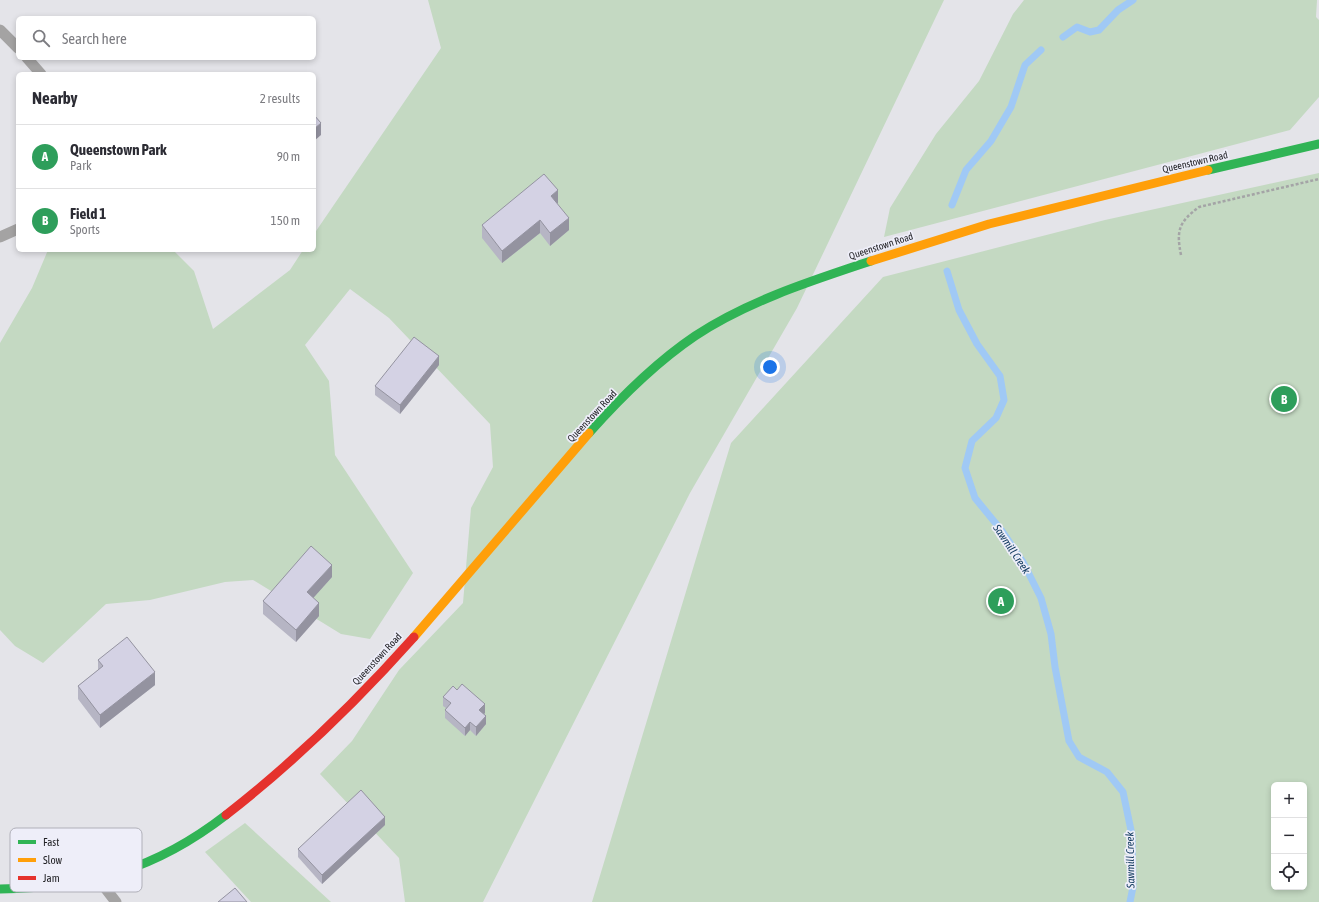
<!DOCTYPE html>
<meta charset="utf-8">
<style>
:root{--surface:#fff;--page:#f2f2f3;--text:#2b2b33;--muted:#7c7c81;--line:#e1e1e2;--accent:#111827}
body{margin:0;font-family:"Asap Condensed",sans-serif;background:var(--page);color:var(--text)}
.controls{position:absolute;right:12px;bottom:12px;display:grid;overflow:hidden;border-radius:6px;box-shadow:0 2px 6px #0003}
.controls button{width:36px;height:36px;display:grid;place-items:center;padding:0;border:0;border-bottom:1px solid var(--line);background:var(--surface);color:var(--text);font:20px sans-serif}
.you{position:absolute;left:770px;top:367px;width:14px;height:14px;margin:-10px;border:3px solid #fff;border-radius:50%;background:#1a73e8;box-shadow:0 0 0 6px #1a73e833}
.badge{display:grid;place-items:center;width:26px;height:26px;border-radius:50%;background:var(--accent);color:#fff;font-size:13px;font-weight:700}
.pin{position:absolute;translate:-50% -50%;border:2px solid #fff;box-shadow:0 1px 4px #0006}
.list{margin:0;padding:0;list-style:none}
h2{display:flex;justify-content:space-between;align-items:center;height:52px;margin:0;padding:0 16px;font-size:17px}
h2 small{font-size:13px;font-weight:400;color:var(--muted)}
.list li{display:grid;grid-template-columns:26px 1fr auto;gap:12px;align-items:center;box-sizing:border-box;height:64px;padding:0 16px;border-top:1px solid var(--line)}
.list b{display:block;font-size:15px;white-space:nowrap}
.list p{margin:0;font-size:13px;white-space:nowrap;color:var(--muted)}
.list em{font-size:13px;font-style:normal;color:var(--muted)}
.icon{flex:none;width:22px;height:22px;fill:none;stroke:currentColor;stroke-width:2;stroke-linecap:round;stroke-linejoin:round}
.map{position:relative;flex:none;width:1319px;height:902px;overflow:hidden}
.search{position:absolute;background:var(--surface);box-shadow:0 2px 6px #0003;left:16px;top:16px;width:300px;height:44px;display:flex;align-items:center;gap:10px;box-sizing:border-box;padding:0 14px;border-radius:6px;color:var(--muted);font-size:15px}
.panel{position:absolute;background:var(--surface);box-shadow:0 2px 6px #0003;left:16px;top:72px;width:300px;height:180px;border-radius:6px}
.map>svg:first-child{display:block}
.green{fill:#c4d9c2;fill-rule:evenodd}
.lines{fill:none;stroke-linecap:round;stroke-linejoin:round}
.stream{stroke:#a0c9f5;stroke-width:7}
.path{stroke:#a4a4a6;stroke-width:2.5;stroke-dasharray:3 2;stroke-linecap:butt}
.lane{stroke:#a4a3a3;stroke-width:11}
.fast{stroke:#30b455;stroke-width:9}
.slow{stroke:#ff9f0a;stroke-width:9}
.jam{stroke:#e5322d;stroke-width:9}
.wall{fill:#b6b5c4}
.shaded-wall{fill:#9493a0}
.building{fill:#d4d2e4;stroke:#9493a0}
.labels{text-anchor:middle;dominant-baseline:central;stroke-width:3.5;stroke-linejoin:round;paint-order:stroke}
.street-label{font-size:10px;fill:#1f1f23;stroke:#eeeef9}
.water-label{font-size:11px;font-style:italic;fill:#0c365c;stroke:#eeeef9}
.key{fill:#eeeef9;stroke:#b0b0b9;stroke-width:1}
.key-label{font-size:11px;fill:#1f1f23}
</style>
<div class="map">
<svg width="1319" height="902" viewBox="0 0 1319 902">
<rect width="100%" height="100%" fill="#e4e4e9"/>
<g class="green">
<path d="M428 0H944L797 308 690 493 483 902H405L399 858 320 774 352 741 399 670 463 603 471 508 493 467 490 424 389 318 350 289 305 345 329 381 335 455 413 573 370 639 341 634 253 580 225 582 150 600 106 604 43 663 15 646 0 630V343L32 288 48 250H173L194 271 213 329 290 270 303 250H314V234L441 48Z"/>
<path d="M1024 0H1317L1316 17 1319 20V97L1290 130 884 237 890 208 936 134 979 81 1013 14Z"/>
<path d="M1319 173V902H592L731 443 883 277 1105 220ZM1274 785H1304V887H1274Z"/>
<path d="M245 823 331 902H251L205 852Z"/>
</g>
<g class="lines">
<g class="stream">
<path d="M1063 37 1077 27 1090 32 1099 30 1118 10 1133 0"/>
<path d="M952 205 966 170 991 141 1011 107 1025 65 1041 50"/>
<path d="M947 271 959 310 977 344 1000 376 1004 400 996 418 972 441 965 468 975 498 1002 531 1023 562 1041 598 1051 634 1055 667 1069 741 1079 757 1107 772 1123 792 1132 835 1133 887 1130 902"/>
</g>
<path class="path" d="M1181 255C1176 230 1179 222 1199 207L1319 179"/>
<g class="lane">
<path d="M0 30 18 48"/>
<path d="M27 58 41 74"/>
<path d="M0 237 18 229"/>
<path d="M99 880 116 902"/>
</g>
<g class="fast">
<path d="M1208 170 1319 144"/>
<path d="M589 433C621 397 655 363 695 336 748 301 811 281 871 261"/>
<path d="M0 889C89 888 155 870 226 815"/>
</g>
<g class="slow">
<path d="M871 261 989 224 1208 170"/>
<path d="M414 637 589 433"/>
</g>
<path class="jam" d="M226 815C294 762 357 701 414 637"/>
</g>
<g class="wall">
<path d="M558 203 557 204 569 230 550 246 540 233 502 263 482 238V225Z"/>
<path d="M439 365 400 414 375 395V386Z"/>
<path d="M332 577 313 598 319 616 296 642 263 614V601Z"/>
<path d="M98 660 155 685 100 728 78 699V686L98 670Z"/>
<path d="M457 690 485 713 484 714 486 724 476 736 470 730 465 736 445 718V710L446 708 443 706V697Z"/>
<path d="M385 825 322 884 298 857V849Z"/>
</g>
<g class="shaded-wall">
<path d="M321 123V135L314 141V129Z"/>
<path d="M558 190V203L551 209V196Z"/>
<path d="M569 218V230L550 246V233Z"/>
<path d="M540 220V233L502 263V251Z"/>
<path d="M439 356V365L400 414V405Z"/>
<path d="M332 565V577L307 605V592Z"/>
<path d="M319 603V616L296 642V630Z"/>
<path d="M155 672V685L100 728V715Z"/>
<path d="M485 704V713L479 719V710Z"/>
<path d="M486 716V724L476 736V727Z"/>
<path d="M470 722V730L465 736V728Z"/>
<path d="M385 817V825L322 884V875Z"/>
</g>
<g class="building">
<path d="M314 115 321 123 314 129Z"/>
<path d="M544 174 558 190 551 196 569 218 550 233 540 220 502 251 482 225Z"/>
<path d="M414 337 439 356 400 405 375 386Z"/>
<path d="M311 546 332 565 307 592 319 603 296 630 263 601Z"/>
<path d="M127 637 155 672 100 715 78 686 103 666 98 660Z"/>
<path d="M462 684 485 704 479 710 486 716 476 727 470 722 465 728 445 710 451 703 443 697 453 686 457 690Z"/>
<path d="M361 790 385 817 322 875 298 849Z"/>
<path d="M235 888 247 902H218Z"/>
</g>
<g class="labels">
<g class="street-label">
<text transform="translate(1195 162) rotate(-13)">Queenstown Road</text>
<text transform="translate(881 246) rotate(-18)">Queenstown Road</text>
<text transform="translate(592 416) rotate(-47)">Queenstown Road</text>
<text transform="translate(377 659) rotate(-47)">Queenstown Road</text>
</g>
<g class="water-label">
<text transform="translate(1012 549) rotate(56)">Sawmill Creek</text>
<text transform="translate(1130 860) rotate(-91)">Sawmill Creek</text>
</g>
</g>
<rect x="10" y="828" width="132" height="64" rx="6" class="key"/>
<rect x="18" y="840" width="18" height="4" fill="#30b455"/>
<rect x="18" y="858" width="18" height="4" fill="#ff9f0a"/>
<rect x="18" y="876" width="18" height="4" fill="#e5322d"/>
<g class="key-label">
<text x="43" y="846">Fast</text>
<text x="43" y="864">Slow</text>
<text x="43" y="882">Jam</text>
</g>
</svg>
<div class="controls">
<button>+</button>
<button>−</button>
<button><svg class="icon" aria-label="locate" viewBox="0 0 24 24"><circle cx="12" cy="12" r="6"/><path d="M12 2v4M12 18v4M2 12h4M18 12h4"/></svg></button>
</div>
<div class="you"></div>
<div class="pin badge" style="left:1001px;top:601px;background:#2e9e5b">A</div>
<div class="pin badge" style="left:1284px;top:399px;background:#2e9e5b">B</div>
<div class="search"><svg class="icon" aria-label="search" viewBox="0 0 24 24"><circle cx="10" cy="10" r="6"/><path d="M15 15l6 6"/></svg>Search here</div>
<section class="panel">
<h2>Nearby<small>2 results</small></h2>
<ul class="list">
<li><span class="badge" style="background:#2e9e5b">A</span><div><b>Queenstown Park</b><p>Park</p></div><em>90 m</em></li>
<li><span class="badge" style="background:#2e9e5b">B</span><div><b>Field 1</b><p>Sports</p></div><em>150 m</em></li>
</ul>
</section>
</div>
